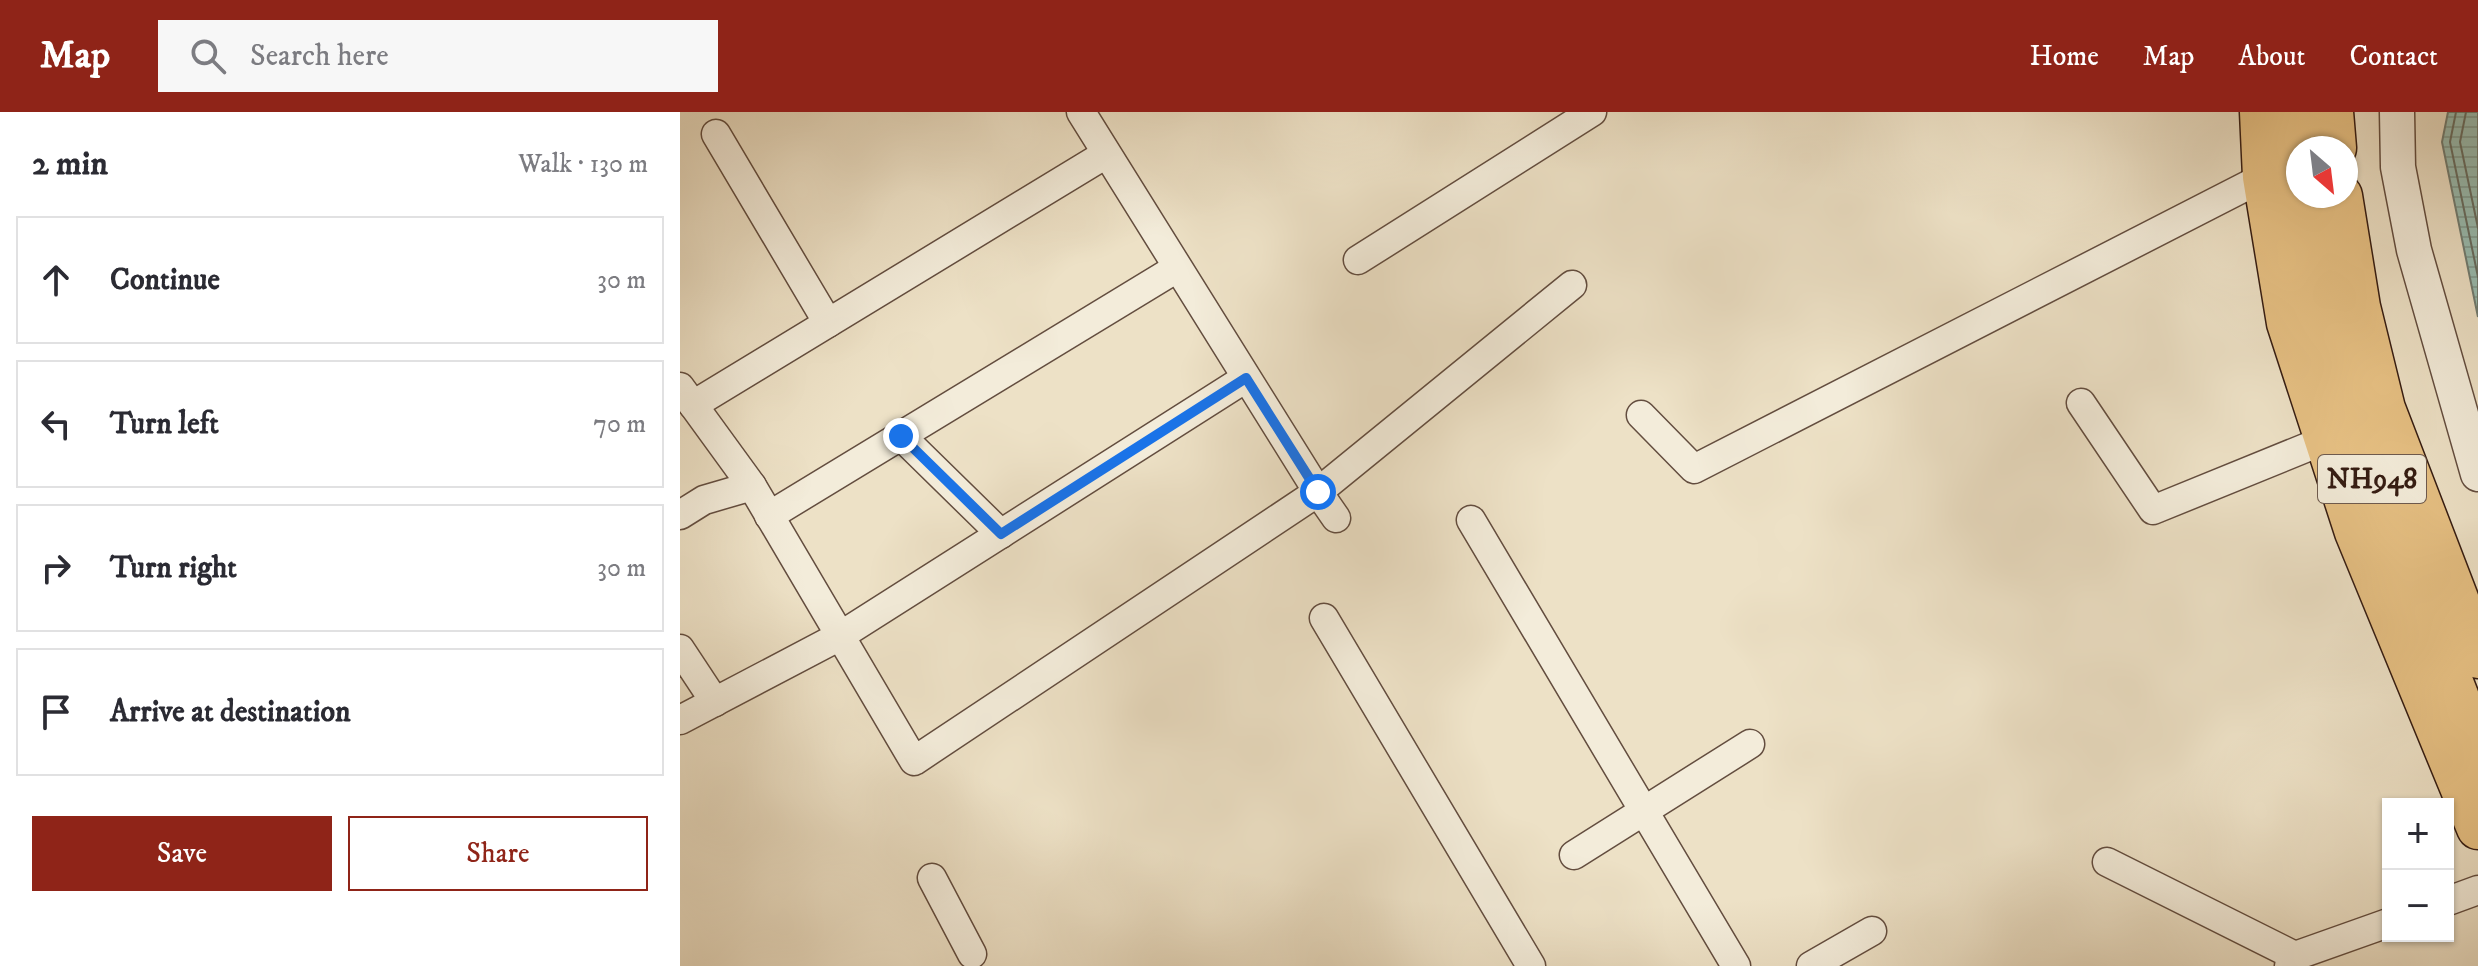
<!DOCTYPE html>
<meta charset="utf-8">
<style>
:root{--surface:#fff;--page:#f7f7f7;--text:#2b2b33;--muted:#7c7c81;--line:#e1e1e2;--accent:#8f2418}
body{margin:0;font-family:"IM FELL DW Pica",serif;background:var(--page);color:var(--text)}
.controls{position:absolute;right:24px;bottom:24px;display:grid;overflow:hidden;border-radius:0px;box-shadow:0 2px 6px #0004}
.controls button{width:72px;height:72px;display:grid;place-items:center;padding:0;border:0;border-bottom:2px solid var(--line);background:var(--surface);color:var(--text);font:40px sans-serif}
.compass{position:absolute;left:1606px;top:24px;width:72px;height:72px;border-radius:50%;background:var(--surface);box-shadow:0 2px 6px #0004;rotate:152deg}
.stop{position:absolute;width:24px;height:24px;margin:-18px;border:6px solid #1a73e8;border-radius:50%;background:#fff}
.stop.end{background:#1a73e8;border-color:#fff;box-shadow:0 2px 8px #0008}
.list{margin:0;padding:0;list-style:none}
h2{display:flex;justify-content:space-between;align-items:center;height:104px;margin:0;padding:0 32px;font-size:34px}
h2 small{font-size:26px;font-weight:400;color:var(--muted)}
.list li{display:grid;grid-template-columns:52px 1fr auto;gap:24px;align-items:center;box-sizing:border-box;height:128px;margin:0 16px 16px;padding:0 16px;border:2px solid var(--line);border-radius:0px}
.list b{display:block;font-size:30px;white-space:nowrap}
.list em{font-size:26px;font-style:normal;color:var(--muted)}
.actions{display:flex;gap:16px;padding:24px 32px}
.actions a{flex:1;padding:18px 0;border:2px solid var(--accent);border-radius:0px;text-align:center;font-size:28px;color:var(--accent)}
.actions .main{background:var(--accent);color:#fff}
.icon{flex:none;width:44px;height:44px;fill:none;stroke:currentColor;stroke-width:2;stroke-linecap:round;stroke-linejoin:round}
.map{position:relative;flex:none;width:1798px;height:854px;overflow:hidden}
header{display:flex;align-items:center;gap:48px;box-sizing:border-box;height:112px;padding:0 40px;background:var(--accent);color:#fff}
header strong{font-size:38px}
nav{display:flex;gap:44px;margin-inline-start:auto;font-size:28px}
.search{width:560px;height:72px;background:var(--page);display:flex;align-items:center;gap:20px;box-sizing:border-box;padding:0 28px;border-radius:0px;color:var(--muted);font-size:30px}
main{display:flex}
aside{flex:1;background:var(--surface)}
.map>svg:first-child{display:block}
.water{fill:url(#water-rules);stroke:#717d73;stroke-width:2}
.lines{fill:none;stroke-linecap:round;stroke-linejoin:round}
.shore{stroke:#676d62;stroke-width:2}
.minor-casing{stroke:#634d3f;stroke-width:31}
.tertiary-casing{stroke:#634d3f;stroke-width:37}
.primary-casing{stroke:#351c12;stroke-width:45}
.trunk-casing{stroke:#351c12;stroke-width:47}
.minor{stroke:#f3ecda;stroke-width:28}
.tertiary{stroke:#f3ecda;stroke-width:34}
.primary{stroke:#e6c083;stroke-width:42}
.trunk{stroke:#e6c083;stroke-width:44}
.route{stroke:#1a73e8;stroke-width:10}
.labels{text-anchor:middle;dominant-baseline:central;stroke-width:6;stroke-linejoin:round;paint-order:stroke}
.shield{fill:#f3ecda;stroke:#6e5a4e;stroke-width:2}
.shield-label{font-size:28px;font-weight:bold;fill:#351c12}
</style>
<header>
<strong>Map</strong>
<div class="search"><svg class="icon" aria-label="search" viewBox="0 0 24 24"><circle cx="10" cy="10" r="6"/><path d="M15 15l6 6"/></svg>Search here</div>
<nav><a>Home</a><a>Map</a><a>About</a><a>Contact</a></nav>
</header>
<main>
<aside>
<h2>2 min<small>Walk · 130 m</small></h2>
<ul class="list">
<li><svg class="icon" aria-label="ahead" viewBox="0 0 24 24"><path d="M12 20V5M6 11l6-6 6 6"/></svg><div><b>Continue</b></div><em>30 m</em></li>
<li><svg class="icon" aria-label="left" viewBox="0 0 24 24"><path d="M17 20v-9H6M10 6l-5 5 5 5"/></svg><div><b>Turn left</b></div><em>70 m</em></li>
<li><svg class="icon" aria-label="right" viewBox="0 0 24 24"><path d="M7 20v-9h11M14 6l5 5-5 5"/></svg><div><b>Turn right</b></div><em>30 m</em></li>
<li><svg class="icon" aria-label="arrive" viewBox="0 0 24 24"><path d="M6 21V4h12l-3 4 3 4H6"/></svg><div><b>Arrive at destination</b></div></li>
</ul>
<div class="actions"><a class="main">Save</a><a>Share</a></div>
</aside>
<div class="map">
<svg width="1798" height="854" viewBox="0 0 1798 854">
<defs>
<pattern id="water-rules" width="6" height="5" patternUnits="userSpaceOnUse" patternTransform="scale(2)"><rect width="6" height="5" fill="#99beb3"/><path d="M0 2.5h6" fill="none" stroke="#84a399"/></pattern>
</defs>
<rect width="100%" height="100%" fill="#ede1c6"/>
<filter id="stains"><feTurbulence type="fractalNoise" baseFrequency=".0025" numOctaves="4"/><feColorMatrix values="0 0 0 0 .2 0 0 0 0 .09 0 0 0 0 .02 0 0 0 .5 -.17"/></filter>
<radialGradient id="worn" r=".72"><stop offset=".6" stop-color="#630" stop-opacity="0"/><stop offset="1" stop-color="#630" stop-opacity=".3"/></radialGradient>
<path class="water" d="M1768 0H1798V205L1762 30Z"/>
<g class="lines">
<g class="shore">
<path d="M1776 0 1770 30 1798 165"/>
<path d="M1786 0 1780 30 1798 116"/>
</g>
<g class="minor-casing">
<g id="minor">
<path d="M36 22 148 211"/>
<path d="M678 148 912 0"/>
<path d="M0 275 72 374 234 649 638 380 401 0"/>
<path d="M1401 291 1473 398 1645 328"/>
<path d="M13 293 426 42"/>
<path d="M961 303 1014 357 1584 65"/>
<path d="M221 324 321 422"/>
<path d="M0 403 24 388 72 374"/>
<path d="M89 404 497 156"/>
<path d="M656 406 638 380 892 173"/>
<path d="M791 408 1056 854"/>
<path d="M644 506 851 854"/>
<path d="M0 537 35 590"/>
<path d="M0 608 160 524 566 266"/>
<path d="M894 743 1070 632"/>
<path d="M1427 750 1615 844 1609 854"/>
<path d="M252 766 292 842"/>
<path d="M1768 789 1798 778"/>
<path d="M1615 844 1708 811"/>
<path d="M1131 854 1192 819"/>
</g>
</g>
<g class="tertiary-casing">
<path id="tertiary" d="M1717 0 1718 55 1734 138 1798 362"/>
</g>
<g class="primary-casing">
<path id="primary" d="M1581 0 1584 65 1608 211 1676 420 1798 716"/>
</g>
<g class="trunk-casing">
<g id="trunk">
<path d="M1612 0 1614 56 1618 77"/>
<path d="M1651 0 1654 36"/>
<path d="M1619 84 1642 203 1671 314 1798 640"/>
<path d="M1660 84 1678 195 1703 297 1798 544"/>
</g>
</g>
<use href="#minor" class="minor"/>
<use href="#tertiary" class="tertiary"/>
<use href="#primary" class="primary"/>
<use href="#trunk" class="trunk"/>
</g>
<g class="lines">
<path class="route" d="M221 324 321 422 566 266 638 380"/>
</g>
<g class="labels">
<rect class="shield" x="1638" y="343" width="108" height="48" rx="6"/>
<g class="shield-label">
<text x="1692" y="367">NH948</text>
</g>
</g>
<rect width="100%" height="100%" filter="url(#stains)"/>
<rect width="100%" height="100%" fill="url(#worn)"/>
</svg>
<div class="controls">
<button>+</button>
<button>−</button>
</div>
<svg class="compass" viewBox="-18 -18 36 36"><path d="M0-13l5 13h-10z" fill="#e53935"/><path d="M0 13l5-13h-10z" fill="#7c7c81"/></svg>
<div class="stop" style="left:638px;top:380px"></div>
<div class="stop end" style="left:221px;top:324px"></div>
</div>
</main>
